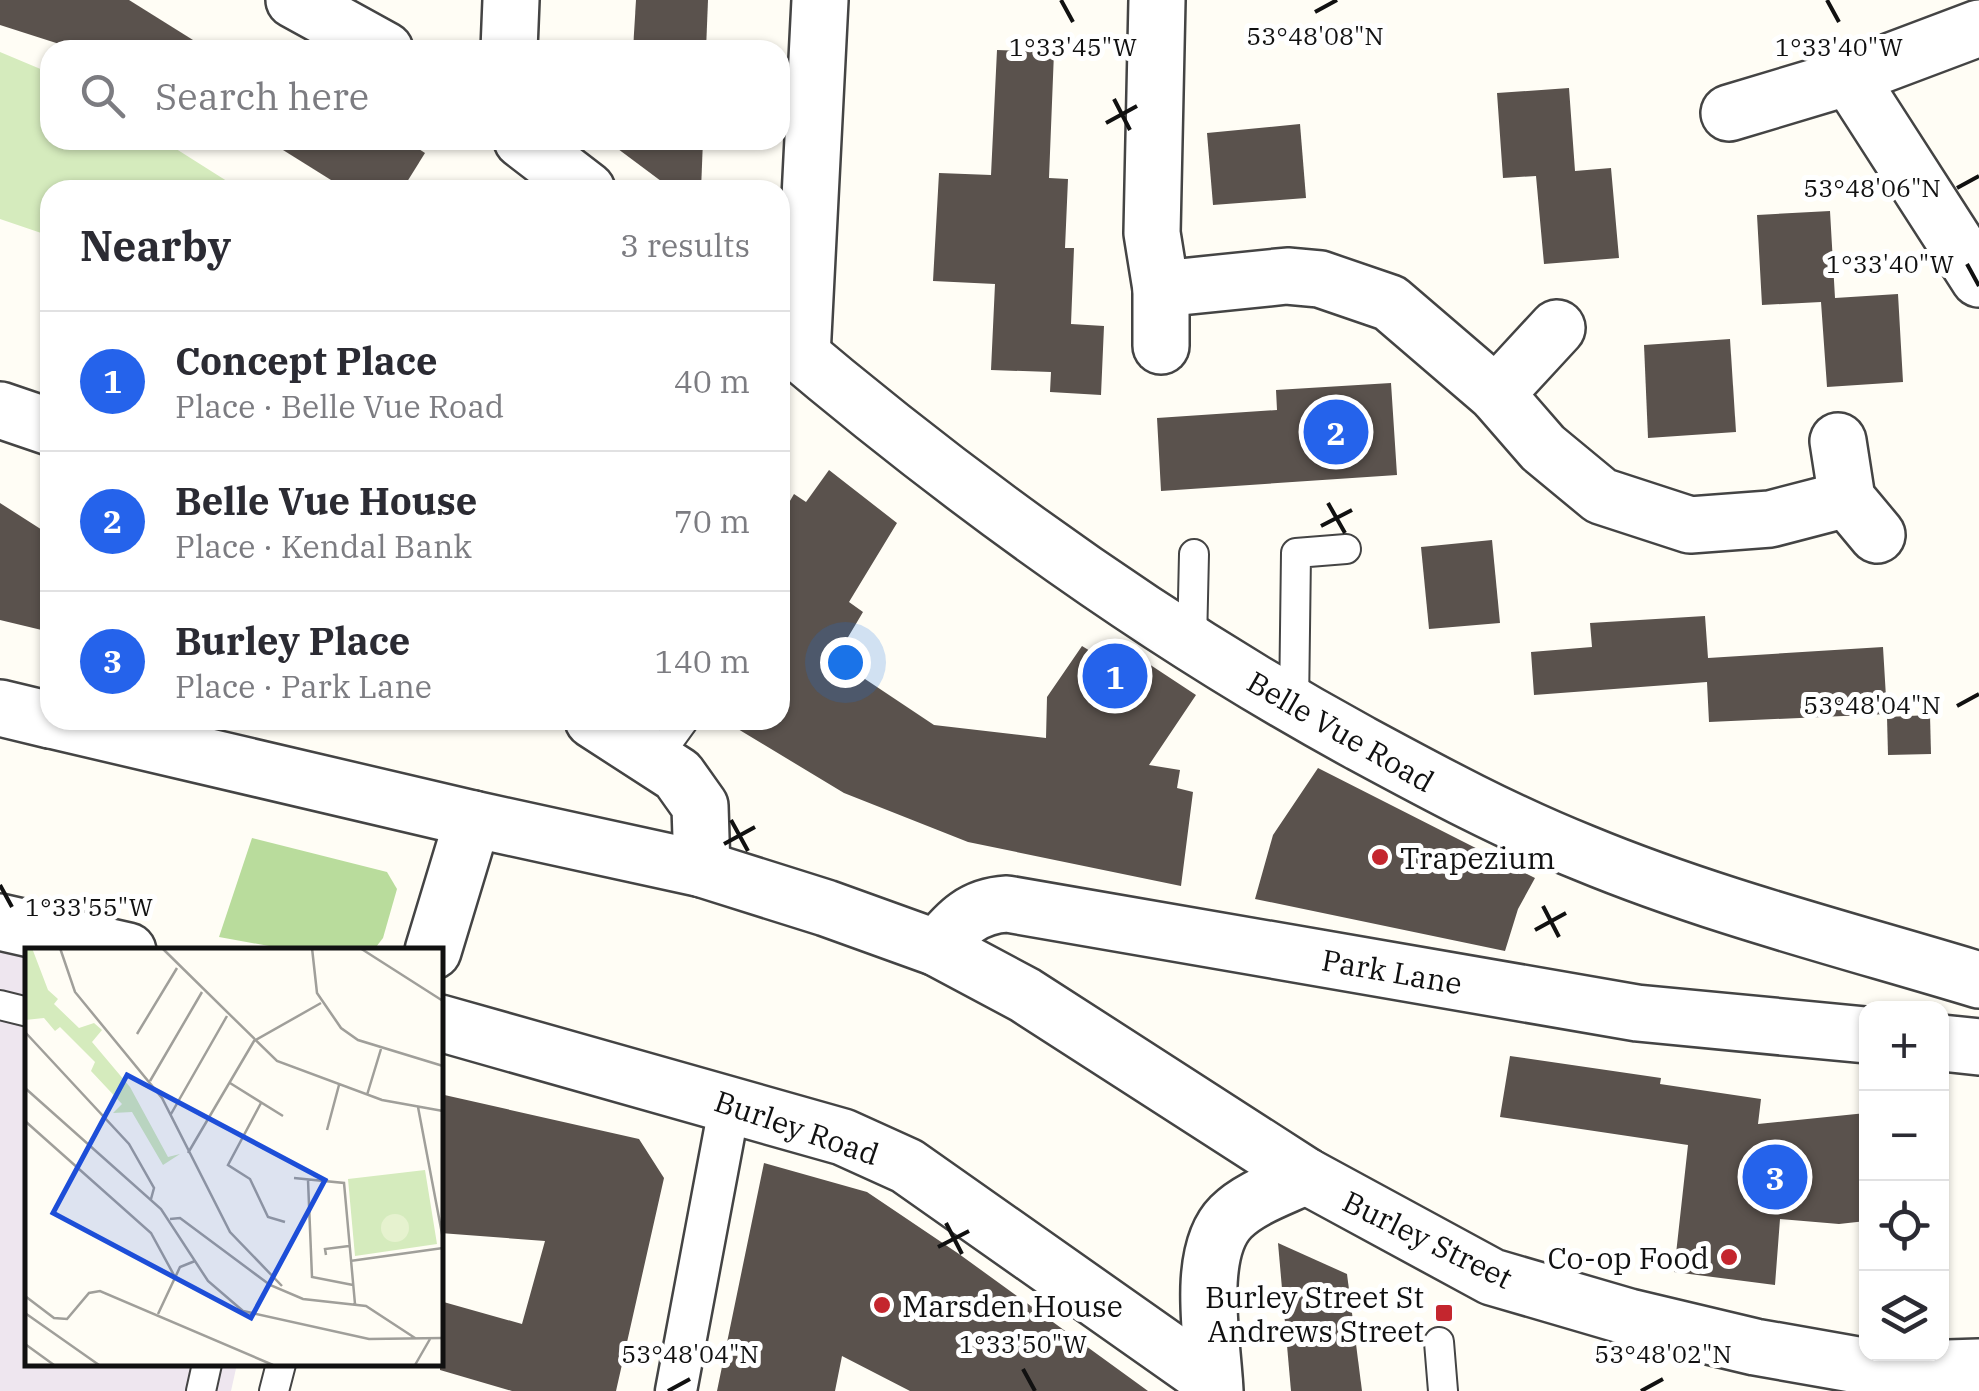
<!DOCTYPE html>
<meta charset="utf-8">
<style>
:root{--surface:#fff;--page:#f2f2f3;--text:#2b2b33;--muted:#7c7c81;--line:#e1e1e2;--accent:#2563eb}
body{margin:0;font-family:"IBM Plex Serif",serif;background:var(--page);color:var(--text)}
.controls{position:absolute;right:30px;bottom:30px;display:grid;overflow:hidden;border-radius:20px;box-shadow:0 2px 8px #0004}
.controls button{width:90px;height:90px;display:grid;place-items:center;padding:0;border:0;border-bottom:2px solid var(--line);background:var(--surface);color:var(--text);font:50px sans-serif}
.you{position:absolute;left:845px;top:662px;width:35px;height:35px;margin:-25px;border:8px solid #fff;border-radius:50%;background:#1a73e8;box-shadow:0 0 0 15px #1a73e833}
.badge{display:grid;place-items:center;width:65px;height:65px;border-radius:50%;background:var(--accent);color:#fff;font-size:32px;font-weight:700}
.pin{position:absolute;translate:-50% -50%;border:5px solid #fff;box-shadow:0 2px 10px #0006}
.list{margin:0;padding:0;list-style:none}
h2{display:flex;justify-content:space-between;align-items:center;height:130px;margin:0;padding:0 40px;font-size:42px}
h2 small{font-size:32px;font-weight:400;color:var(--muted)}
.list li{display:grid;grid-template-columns:65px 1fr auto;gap:30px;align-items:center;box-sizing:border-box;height:140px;padding:0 40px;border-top:2px solid var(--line)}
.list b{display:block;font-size:38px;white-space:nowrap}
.list p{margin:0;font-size:32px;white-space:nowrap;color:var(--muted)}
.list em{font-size:32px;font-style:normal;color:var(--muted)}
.icon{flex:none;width:55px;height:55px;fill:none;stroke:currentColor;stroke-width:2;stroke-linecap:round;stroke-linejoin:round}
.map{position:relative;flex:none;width:1979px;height:1391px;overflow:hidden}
.search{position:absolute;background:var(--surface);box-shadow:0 2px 8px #0004;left:40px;top:40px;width:750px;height:110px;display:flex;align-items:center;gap:25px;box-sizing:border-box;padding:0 35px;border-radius:30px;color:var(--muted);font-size:38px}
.panel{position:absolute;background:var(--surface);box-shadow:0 2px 8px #0004;left:40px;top:180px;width:750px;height:550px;border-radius:30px}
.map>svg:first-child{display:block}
.industrial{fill:#eee6ef}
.green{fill:#d5ebbd}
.forest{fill:#b9dc9c}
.building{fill:#5a524d}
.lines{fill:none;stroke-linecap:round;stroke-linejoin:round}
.service-casing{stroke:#444;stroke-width:32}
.pedestrian-casing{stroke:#444;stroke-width:45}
.minor-casing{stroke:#444;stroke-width:60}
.tertiary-casing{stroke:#444;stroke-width:60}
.service{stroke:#fff;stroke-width:28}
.pedestrian{stroke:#fff;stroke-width:40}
.minor{stroke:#fff;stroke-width:55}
.tertiary{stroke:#fff;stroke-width:55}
.ticks{fill:none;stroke:#111;stroke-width:4}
.poi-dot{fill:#c4262e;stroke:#fff;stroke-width:4}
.labels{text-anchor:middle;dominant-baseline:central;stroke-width:10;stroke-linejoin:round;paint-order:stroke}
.street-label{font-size:30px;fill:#111;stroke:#fff}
.poi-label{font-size:30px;fill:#111;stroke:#fff;text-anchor:start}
.inset-road{fill:none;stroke:#a09f9a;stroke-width:2.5}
.view{fill:#1d4ed8;fill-opacity:0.15;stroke:#1d4ed8;stroke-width:5}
.inset-edge{fill:none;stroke:#111;stroke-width:5}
.ticks-label{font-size:25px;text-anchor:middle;fill:#111;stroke:#fff;stroke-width:10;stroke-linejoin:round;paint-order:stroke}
</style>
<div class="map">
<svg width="1979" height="1391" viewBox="0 0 1979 1391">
<rect width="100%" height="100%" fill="#fffdf5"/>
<path class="industrial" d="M0 949 27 955 28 1364H237L231 1391H0Z"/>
<path class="green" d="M0 52 50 73V140H162L241 190H50V236L0 219Z"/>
<path class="forest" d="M252 838 387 872 397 889 383 938 373 951H297L219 937Z"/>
<g class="building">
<path d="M0 0H129L209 50H78L0 25Z"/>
<path d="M636 0H708L706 50H633Z"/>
<path d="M997 50 1054 52 1049 178 1068 179 1065 248H1074L1071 324 1104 326 1101 395 1050 392 1051 372 991 370 995 284 933 281 939 173 991 175Z"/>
<path d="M1569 88 1575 171 1611 168 1619 258 1544 264 1536 176 1503 178 1497 93Z"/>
<path d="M1300 124 1306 198 1213 205 1207 133Z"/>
<path d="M267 140H405L425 153 402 190H347Z"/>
<path d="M606 140H703L701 190H673Z"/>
<path d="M1830 211 1835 298 1898 294 1903 382 1827 387 1821 302 1762 305 1757 215Z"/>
<path d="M1730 339 1736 432 1648 438 1644 345Z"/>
<path d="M1391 383 1397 475 1161 491 1157 418 1277 410 1276 390Z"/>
<path d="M829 470 897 523 849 602 863 612 835 659 934 725 1046 738 1047 697 1082 646 1100 657 1111 639 1196 695 1149 765 1180 770 1177 788 1193 792 1181 886 968 842 844 793 723 720H780V518L794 494 806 502Z"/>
<path d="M0 503 50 535V632L0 620Z"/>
<path d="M1492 540 1500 623 1429 629 1421 547Z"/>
<path d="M1705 616 1708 658 1883 647 1887 714 1709 722 1707 682 1534 695 1531 652 1592 647 1590 623Z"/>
<path d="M1930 715 1931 754 1888 755 1887 717Z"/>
<path d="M1318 768 1535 878 1518 909 1505 951 1255 899 1273 835Z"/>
<path d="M1510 1056 1661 1078 1660 1084 1761 1099 1758 1124 1866 1113V1221L1839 1224 1780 1219 1775 1285 1674 1272 1688 1145 1500 1117Z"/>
<path d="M440 1094 639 1139 664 1178 616 1391H512L440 1370V1301L522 1324 545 1241 440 1233Z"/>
<path d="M764 1163 867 1192 959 1254 1148 1391H910L842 1356 835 1391H717Z"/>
<path d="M1278 1243 1347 1274 1362 1391H1291Z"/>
</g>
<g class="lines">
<g class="service-casing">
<g id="service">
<path d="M1192 643 1194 554"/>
<path d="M1294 707 1296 553 1346 549"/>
<path d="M655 760 684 720"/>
<path d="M0 1005 28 1012"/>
<path d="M1439 1342 1443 1391"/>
<path d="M201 1391 207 1364"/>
<path d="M274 1391 281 1364"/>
</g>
</g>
<g class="pedestrian-casing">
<path id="pedestrian" d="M676 1391 730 1103"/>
</g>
<g class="minor-casing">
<g id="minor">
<path d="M294 0 385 50"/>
<path d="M1157 0 1152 233 1161 289 1287 276 1320 279 1390 303 1496 394 1543 448 1601 496 1690 525 1770 519 1847 499"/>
<path d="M509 50 511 0"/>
<path d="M1849 77 1979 279"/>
<path d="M1729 113 1849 77 1979 28"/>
<path d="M522 140 587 190"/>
<path d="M1161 289V346"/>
<path d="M780 337C960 490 1153 630 1360 743 1434 783 1506 822 1584 853 1712 906 1847 940 1979 980"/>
<path d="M802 356 820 0"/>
<path d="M1496 394 1557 328"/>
<path d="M0 410 50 427"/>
<path d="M1838 441 1847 499 1877 535"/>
<path d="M593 720 678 775 700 806 702 869"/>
<path d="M0 922 128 951"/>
<path d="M937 948C957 923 973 906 1007 904L1637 1013 1866 1035"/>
<path d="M433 951 473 819"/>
<path d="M440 1023 843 1137 907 1166 1214 1382"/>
<path d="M1942 1043 1979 1047"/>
<path d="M1215 1391C1213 1344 1195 1253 1231 1217 1250 1198 1281 1188 1306 1176"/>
</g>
</g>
<g class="tertiary-casing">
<g id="tertiary">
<path d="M0 708 50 720"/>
<path d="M51 720 473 819 702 869 826 908 937 948 1025 995 1306 1176 1492 1277 1629 1317 1755 1347 1886 1370 1979 1367"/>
</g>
</g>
<use href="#service" class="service"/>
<use href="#pedestrian" class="pedestrian"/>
<use href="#minor" class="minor"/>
<use href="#tertiary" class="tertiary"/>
</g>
<path class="ticks" d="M1061 0 1073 22M1827 0 1839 22M1315 12 1337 0M1114 99 1130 130M1106 123 1137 106M1957 188 1979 176M1967 264 1979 286M1328 503 1345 533M1321 526 1352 510M1957 706 1979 694M731 820 748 851M724 844 755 827M0 885 12 907M1543 906 1559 937M1535 930 1566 913M946 1223 962 1254M938 1247 969 1231M1023 1369 1035 1391M668 1391 690 1379M1641 1391 1663 1379"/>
<g class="poi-dot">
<circle cx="1380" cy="857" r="10"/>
<circle cx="1729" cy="1257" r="10"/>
<circle cx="882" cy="1305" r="10"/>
<rect x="1434" y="1303" width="20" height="20" rx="5"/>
</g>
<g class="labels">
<g class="street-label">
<text transform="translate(1341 731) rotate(30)">Belle Vue Road</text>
<text transform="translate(1392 971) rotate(10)">Park Lane</text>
<text transform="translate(797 1127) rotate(19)">Burley Road</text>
<text transform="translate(1428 1239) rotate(26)">Burley Street</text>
</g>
<g class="poi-label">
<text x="1400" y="857">Trapezium</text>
<text x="1709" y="1257" text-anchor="end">Co-op Food</text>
<text x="1424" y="1296" text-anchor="end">Burley Street St<tspan x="1424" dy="34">Andrews Street</tspan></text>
<text x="902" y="1305">Marsden House</text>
</g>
</g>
<g transform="translate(25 948)">
<rect width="418" height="418" fill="#fffdf5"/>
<path d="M0 0H7L23 42 33 51 29 56 54 80 69 75 77 82 67 94 105 139 143 209 155 206 138 217 107 164 88 165 97 156 66 123 70 114 35 79 30 83 19 70 0 72ZM400 222 412 296 330 308 323 231Z" fill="#d5ebbd"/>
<path d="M356 280a14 14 0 1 1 28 0a14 14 0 1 1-28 0Z" fill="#e6f2cf"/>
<path class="inset-road" d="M35 0 50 44 137 150 205 284 257 338M137 0 252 113 357 152 418 163M287 0 292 45 316 80 333 92 418 118M335 0 418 53M0 84 104 196 129 240 126 251M112 86 152 20M125 133 177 44M205 135 258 168M0 140 136 261 183 333 218 363 344 391 418 390M342 147 356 101M236 155 203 217 225 231 243 269 260 274M393 159 418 291M146 166 202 68M0 173 126 285 150 329M302 182 314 137M163 205 229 93 296 55M269 230 319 235 330 356M283 232 287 329 328 337M145 271 155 270 245 337 278 351 341 358 390 390M301 307 300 301 324 298M325 313 418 300M0 348 29 370 42 371 64 345 75 343 248 417M0 365 74 417M133 366 155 319 170 313M0 396 29 417M390 417 405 391"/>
<path class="view" d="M102 127 300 232 226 370 28 265Z"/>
<rect width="418" height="418" class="inset-edge"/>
</g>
<g class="ticks-label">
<text x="1315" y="45">53°48'08"N</text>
<text x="1073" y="56">1°33'45"W</text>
<text x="1839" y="56">1°33'40"W</text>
<text x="1872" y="197">53°48'06"N</text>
<text x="1890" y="273">1°33'40"W</text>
<text x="1872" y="714">53°48'04"N</text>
<text x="89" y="916">1°33'55"W</text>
<text x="1023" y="1353">1°33'50"W</text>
<text x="690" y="1363">53°48'04"N</text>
<text x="1663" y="1363">53°48'02"N</text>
</g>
</svg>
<div class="controls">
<button>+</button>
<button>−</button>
<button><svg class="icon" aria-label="locate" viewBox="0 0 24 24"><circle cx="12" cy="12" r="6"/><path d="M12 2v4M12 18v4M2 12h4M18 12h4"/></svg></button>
<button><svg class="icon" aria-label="layers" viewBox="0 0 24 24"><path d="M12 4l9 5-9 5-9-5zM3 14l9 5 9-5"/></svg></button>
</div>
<div class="you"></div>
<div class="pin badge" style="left:1115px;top:676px">1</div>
<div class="pin badge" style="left:1336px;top:432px">2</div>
<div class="pin badge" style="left:1775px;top:1177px">3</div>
<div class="search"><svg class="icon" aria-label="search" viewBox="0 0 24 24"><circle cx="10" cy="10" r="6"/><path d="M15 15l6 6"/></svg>Search here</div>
<section class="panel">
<h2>Nearby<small>3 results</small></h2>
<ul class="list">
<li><span class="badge">1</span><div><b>Concept Place</b><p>Place · Belle Vue Road</p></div><em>40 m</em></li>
<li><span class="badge">2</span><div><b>Belle Vue House</b><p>Place · Kendal Bank</p></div><em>70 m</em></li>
<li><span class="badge">3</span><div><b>Burley Place</b><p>Place · Park Lane</p></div><em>140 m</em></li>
</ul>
</section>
</div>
